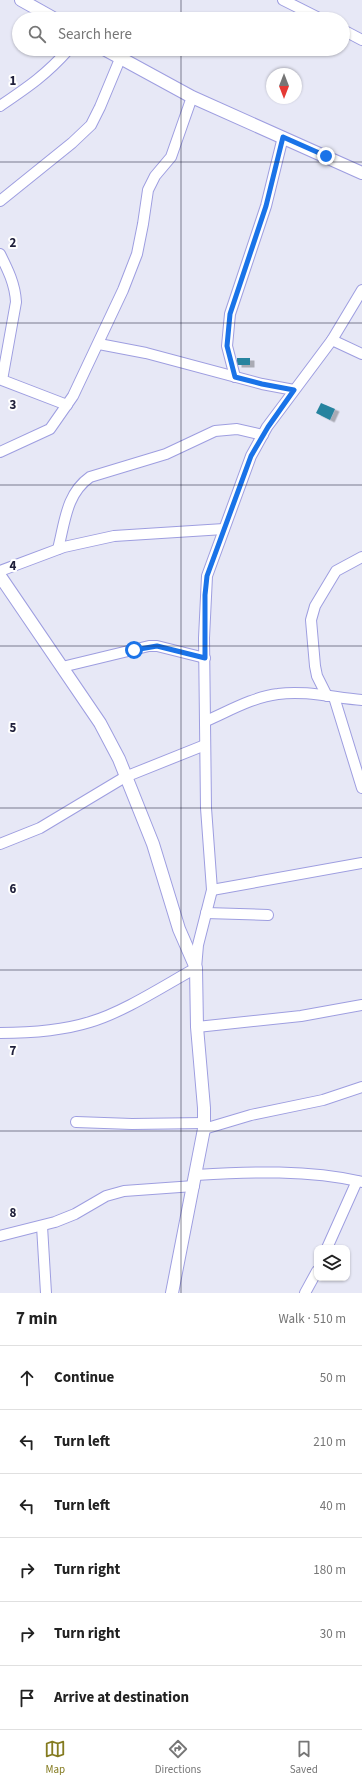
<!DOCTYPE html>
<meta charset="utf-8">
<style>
:root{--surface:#fff;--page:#f2f2f2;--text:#222;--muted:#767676;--line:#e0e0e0;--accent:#847b20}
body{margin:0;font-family:"Source Sans 3",sans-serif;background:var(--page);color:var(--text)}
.controls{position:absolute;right:12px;bottom:12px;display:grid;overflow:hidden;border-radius:8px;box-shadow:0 1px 3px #0004}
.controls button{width:36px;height:36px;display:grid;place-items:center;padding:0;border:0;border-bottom:1px solid var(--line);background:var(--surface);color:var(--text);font:20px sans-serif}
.compass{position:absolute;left:266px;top:68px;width:36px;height:36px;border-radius:50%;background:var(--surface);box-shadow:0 1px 3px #0004;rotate:180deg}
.stop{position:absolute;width:12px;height:12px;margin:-9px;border:3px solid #1a73e8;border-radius:50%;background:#fff}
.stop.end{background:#1a73e8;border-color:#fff;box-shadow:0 1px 4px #0008}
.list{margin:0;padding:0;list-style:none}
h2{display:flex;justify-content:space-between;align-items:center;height:52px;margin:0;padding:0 16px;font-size:17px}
h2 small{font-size:13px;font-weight:400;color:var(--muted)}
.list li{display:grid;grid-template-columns:26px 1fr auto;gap:12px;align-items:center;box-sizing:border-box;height:64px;padding:0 16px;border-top:1px solid var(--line)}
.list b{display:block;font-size:15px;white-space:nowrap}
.list em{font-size:13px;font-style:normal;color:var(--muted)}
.icon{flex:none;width:22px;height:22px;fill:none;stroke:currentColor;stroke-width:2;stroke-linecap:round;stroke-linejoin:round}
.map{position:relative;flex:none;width:362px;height:1293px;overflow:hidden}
.search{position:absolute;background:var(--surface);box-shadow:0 1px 3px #0004;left:12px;right:12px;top:12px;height:44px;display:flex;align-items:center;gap:10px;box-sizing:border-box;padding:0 14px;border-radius:22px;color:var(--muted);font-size:15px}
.sheet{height:436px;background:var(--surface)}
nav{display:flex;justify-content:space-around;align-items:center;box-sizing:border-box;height:56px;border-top:1px solid var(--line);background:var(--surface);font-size:11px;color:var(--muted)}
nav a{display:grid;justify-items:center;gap:2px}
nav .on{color:var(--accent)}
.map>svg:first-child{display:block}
.building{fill:#27839f;filter:url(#shadow)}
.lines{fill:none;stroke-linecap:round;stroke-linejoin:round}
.minor-casing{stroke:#9e9ee0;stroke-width:12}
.tertiary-casing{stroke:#9e9ee0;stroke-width:14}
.minor{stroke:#fff;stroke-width:10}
.tertiary{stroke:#fff;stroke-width:12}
.route{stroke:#1a73e8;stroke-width:5}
.grid{fill:none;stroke:#21213b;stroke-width:1;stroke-opacity:0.55}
.grid-label{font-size:13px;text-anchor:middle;font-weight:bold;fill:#21213b;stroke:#fff;stroke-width:4;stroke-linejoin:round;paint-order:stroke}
</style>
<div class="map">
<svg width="362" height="1293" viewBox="0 0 362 1293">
<defs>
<filter id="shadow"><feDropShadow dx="4.5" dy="2.5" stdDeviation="0" flood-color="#0004"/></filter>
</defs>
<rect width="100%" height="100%" fill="#e7e8f6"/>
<g class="building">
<rect x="237" y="358" width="13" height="7"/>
<path d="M321 403 335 409 330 420 316 413Z"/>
</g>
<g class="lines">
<g class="minor-casing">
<g id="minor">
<path d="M283 0 321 19"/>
<path d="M343 30 362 40"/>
<path d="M0 106C28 87 46 75 69 49"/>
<path d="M0 201 72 143 91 125 100 107 120 59"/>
<path d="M0 254C8 270 15 284 16 302L2 380 67 405"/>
<path d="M332 340 362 354"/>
<path d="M99 344 146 353 262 384 294 390"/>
<path d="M235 377 227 346 230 314 266 206 283 137"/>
<path d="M0 452 50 429 73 396 123 290 137 254 143 224 148 190 155 176 171 157 192 97"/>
<path d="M58 549C65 522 66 494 90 477L166 454 215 431 237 429 263 435"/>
<path d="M0 571 64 547 114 536 224 529"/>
<path d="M62 667 149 646H157L205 658"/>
<path d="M327 696 317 676 315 666 311 620 315 606 336 571 362 557"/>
<path d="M334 697 362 788"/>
<path d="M206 721C229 711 253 697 278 694 306 690 335 698 362 700"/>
<path d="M0 844 40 828 125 777 205 745"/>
<path d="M212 890 362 863"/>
<path d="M206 913 268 915"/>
<path d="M197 1027 301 1016 362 1005"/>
<path d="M0 1033C31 1033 61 1031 90 1022 124 1012 165 985 196 968L198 945 212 890 206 808 204 638 207 576 251 456 267 427 332 340 362 290"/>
<path d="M76 1122 132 1124 204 1123"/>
<path d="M204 1129 251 1115 323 1100 362 1087"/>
<path d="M196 1175C251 1172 308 1169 362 1182"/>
<path d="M42 1226 46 1293"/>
<path d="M0 1236 55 1222 75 1214 106 1196 124 1191 194 1186"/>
<path d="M327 1248 357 1181"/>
<path d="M305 1293 317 1271"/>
</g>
</g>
<g class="tertiary-casing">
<g id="tertiary">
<path d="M21 0 55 19"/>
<path d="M104 49 192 97 362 173"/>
<path d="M0 576 100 723 119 759 153 844 179 929 196 968 197 1027 204 1108V1129L172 1293"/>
</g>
</g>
<use href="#minor" class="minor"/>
<use href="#tertiary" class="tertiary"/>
</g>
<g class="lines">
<path class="route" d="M134 650 157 646 205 658V595L207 576 251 456 268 427 294 390 262 384 235 377 227 346 230 314 266 206 283 137 326 156"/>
</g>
<path class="grid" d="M181 0V19M181 49V1293M0 162H362M0 323H362M0 485H362M0 646H362M0 808H362M0 970H362M0 1131H362"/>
<g class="grid-label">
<text x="13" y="85">1</text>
<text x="13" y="247">2</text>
<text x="13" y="409">3</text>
<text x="13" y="570">4</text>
<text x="13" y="732">5</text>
<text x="13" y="893">6</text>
<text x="13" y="1055">7</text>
<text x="13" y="1217">8</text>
</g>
</svg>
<div class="controls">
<button><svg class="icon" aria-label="layers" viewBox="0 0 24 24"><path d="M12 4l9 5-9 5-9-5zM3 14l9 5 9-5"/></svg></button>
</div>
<svg class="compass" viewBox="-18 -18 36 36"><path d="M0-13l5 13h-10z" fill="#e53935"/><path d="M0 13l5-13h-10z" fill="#767676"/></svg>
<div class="stop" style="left:134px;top:650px"></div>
<div class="stop end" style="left:326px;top:156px"></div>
<div class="search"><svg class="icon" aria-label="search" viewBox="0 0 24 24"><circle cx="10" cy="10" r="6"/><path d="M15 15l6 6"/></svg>Search here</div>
</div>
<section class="sheet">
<h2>7 min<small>Walk · 510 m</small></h2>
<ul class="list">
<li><svg class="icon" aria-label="ahead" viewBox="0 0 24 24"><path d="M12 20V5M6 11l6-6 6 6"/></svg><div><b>Continue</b></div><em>50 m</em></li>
<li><svg class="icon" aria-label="left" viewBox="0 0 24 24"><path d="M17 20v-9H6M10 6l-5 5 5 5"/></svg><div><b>Turn left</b></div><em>210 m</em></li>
<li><svg class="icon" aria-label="left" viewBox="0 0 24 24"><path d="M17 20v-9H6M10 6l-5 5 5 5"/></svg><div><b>Turn left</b></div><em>40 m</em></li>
<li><svg class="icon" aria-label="right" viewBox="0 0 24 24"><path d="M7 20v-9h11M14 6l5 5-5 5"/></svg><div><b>Turn right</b></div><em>180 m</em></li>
<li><svg class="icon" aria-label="right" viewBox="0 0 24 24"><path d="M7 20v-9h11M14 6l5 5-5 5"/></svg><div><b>Turn right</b></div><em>30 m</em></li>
<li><svg class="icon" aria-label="arrive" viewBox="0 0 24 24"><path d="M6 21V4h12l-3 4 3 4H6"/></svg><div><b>Arrive at destination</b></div></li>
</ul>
</section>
<nav>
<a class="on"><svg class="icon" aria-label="map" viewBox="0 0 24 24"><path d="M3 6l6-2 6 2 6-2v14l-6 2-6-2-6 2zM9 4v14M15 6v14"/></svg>Map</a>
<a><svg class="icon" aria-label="directions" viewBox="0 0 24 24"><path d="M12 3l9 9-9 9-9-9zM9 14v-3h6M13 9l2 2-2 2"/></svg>Directions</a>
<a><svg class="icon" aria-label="saved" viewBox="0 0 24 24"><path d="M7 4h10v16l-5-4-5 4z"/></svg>Saved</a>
</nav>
